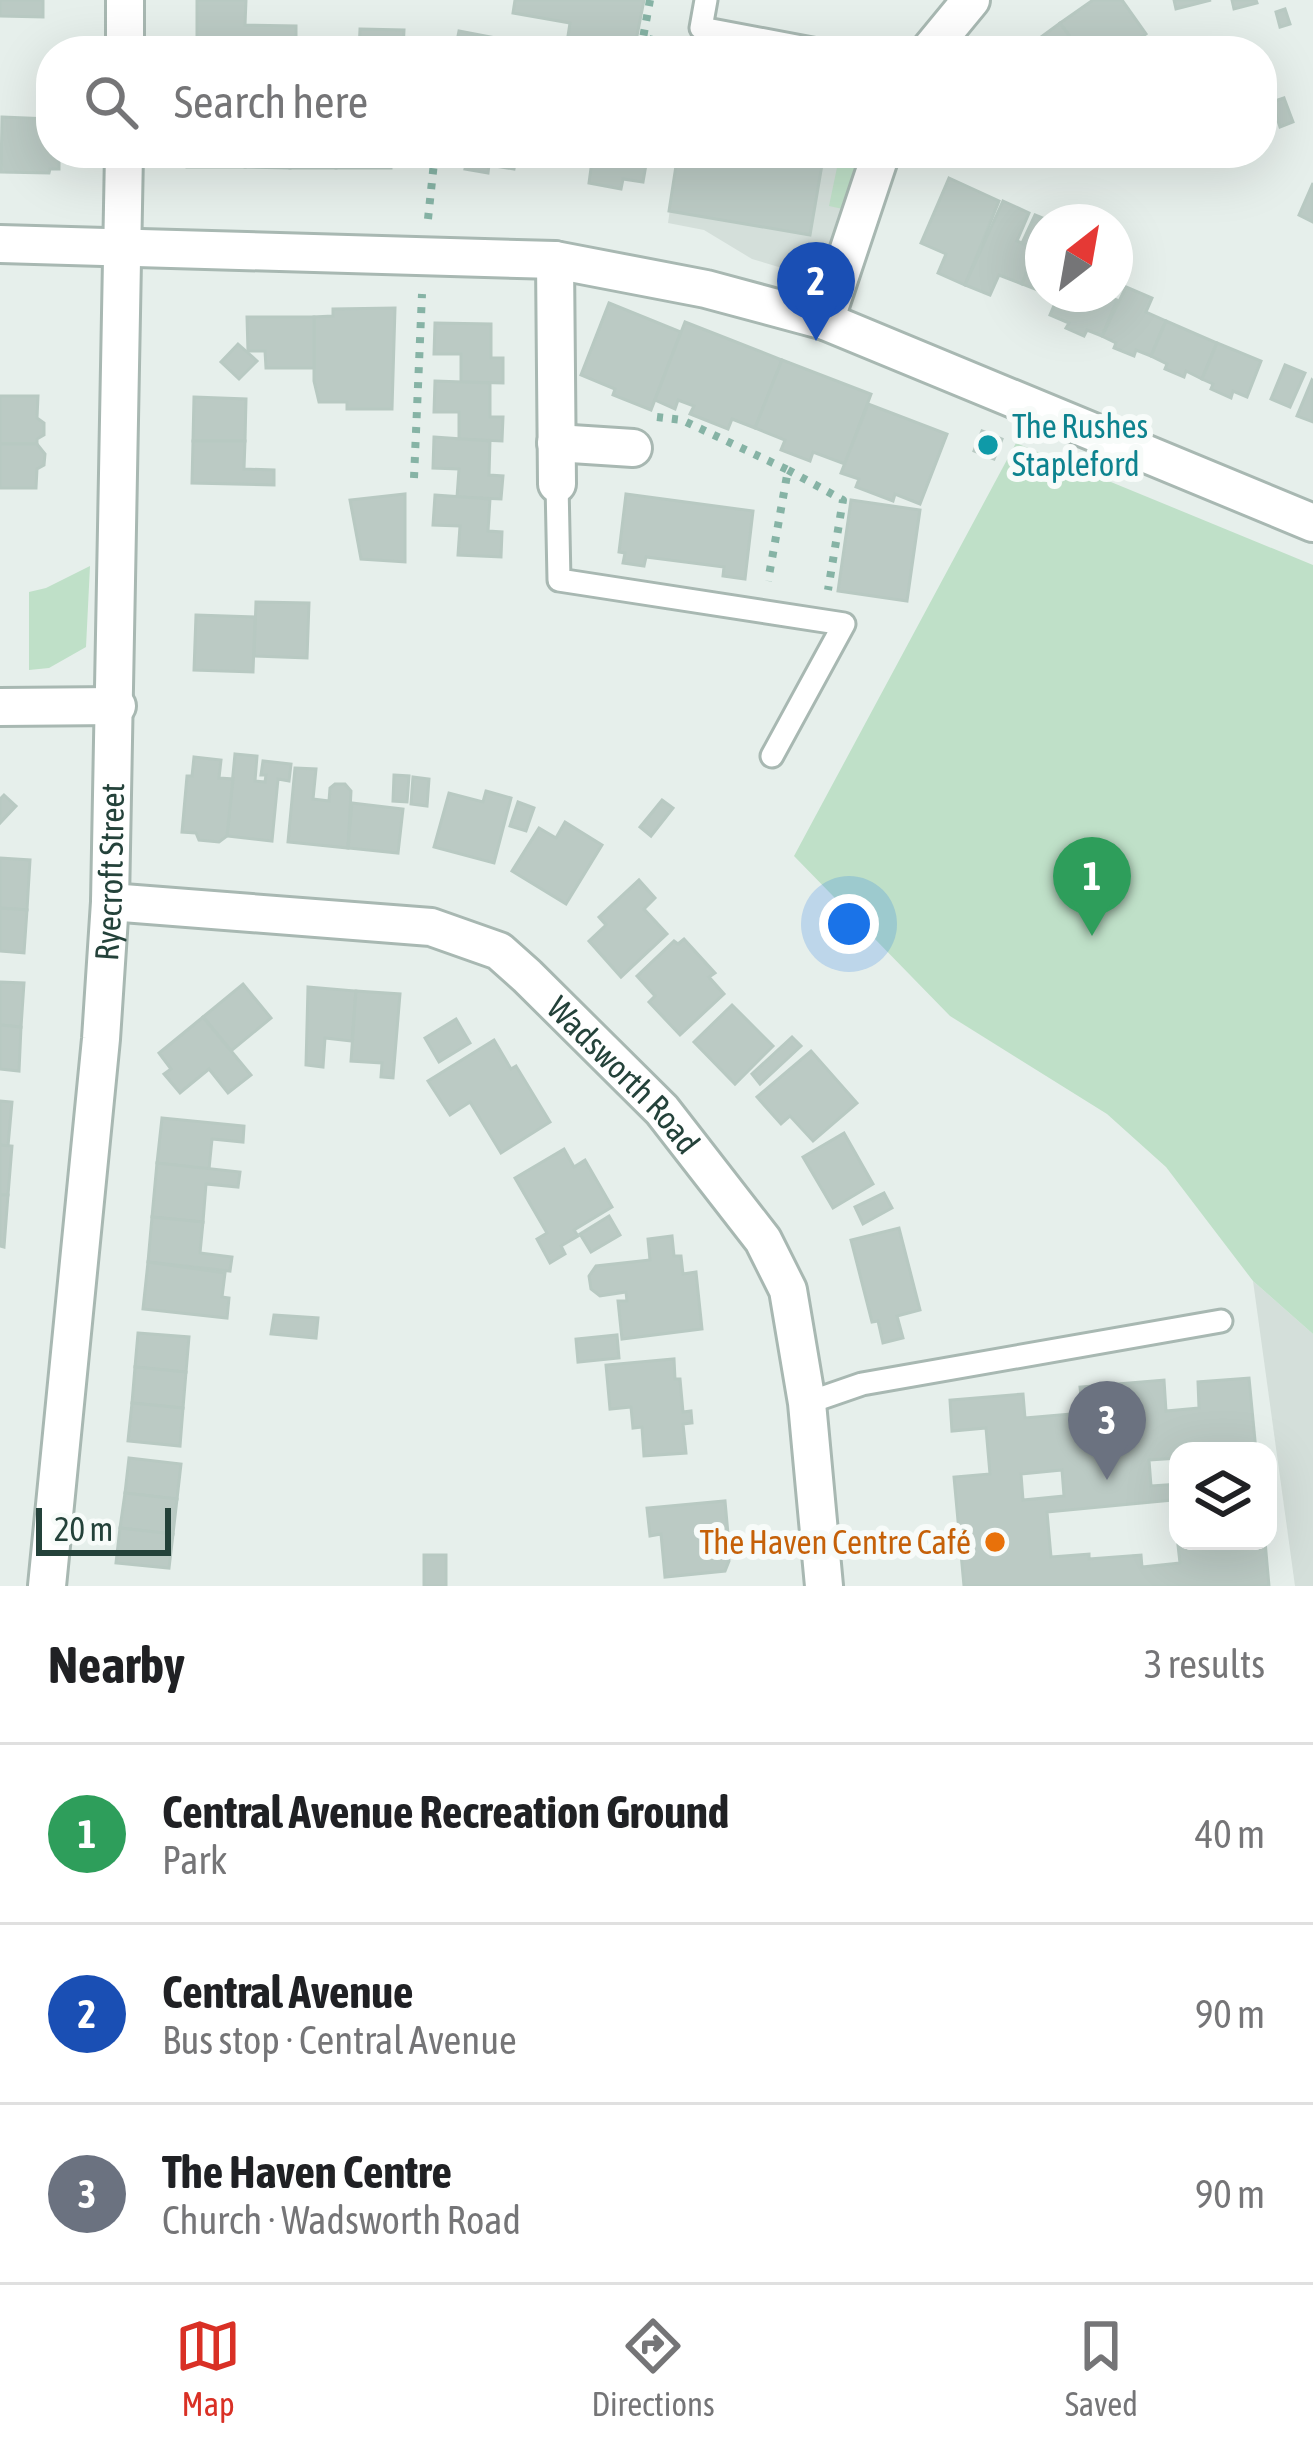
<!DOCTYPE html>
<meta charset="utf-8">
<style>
:root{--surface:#fff;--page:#f6f6f6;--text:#202124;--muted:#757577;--line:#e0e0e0;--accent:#d93025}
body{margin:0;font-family:"Asap Condensed",sans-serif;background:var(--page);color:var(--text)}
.controls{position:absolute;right:36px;bottom:36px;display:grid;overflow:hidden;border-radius:24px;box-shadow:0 12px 48px #0002}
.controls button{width:108px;height:108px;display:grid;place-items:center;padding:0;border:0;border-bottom:3px solid var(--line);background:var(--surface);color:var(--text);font:60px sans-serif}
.compass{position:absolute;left:1025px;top:204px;width:108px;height:108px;border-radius:50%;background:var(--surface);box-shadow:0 12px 48px #0002;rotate:31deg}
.scale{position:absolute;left:36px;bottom:30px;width:135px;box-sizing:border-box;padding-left:12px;border:6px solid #24423a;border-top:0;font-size:33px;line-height:42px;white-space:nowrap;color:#24423a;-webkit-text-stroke:9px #f7fbf9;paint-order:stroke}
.you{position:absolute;left:849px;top:924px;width:42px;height:42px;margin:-30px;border:9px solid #fff;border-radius:50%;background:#1a73e8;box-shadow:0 0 0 18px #1a73e833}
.badge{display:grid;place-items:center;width:78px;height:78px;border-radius:50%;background:var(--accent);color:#fff;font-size:39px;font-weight:700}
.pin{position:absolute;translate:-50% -99px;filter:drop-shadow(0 3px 6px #0008)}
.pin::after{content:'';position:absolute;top:63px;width:42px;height:36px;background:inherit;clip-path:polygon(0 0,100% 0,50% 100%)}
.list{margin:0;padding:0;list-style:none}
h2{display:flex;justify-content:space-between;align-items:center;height:156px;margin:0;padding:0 48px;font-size:51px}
h2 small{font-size:39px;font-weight:400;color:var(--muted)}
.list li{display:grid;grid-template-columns:78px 1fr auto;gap:36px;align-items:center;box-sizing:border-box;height:180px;padding:0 48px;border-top:3px solid var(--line)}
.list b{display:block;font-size:45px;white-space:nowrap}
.list p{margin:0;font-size:39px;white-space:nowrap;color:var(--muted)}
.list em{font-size:39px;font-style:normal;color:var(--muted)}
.icon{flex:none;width:66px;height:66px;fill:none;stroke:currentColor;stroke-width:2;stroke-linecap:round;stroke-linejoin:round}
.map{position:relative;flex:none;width:1313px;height:1586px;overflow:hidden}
.search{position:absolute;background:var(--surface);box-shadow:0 12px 48px #0002;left:36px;right:36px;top:36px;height:132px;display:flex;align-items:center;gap:30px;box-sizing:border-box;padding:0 42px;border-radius:48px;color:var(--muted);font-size:45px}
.sheet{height:696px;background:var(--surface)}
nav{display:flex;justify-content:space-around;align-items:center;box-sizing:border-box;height:168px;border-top:3px solid var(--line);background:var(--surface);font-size:33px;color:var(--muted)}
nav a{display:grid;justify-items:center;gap:6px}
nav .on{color:var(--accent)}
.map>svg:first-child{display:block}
.built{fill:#d4dfda}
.green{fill:#bfe0c8}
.building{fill:#bbcac4;stroke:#b8c9c2;stroke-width:3;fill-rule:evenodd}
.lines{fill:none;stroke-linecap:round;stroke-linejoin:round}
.lane-casing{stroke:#a8b8b2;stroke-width:27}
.street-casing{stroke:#a8b8b2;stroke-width:42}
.path{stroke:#86b3a5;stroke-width:8;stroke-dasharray:6 9;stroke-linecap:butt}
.lane{stroke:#fff;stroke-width:21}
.street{stroke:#fff;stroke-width:36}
.culture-dot{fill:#0f9aa8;stroke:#f7fbf9;stroke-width:4.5}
.food-dot{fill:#e8710a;stroke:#f7fbf9;stroke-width:4.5}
.labels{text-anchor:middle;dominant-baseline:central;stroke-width:12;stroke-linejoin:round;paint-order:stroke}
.culture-label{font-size:33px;fill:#0d838f;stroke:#f7fbf9;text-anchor:start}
.street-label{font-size:33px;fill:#24423a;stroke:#f7fbf9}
.food-label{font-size:33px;fill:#c56008;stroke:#f7fbf9;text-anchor:end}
</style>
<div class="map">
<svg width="1313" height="1586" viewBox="0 0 1313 1586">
<rect width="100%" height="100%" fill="#e6efeb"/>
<g class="built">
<path d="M678 153H860L830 247 821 259 792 271 752 259 704 230 668 223Z"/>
<path d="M1253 1281 1313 1334V1586H1295Z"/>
</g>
<g class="green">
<path d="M840 153H860L843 209 829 206Z"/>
<path d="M1016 443 1313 565V1334L1253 1281 1166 1167 1107 1114 950 1016 794 856Z"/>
<path d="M90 566 86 647 49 668 29 670V592L46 588Z"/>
</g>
<g class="building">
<path d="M0 0H43V17L0 16Z"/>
<path d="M197 0H246L245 25 296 26V40L197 38Z"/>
<path d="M515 0H644L634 51H557L558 47 566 49 570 23 513 13Z"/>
<path d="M1093 0H1122L1146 34 1122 51H1080L1060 23Z"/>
<path d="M1174 0H1211L1176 9Z"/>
<path d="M1232 0H1256L1257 3 1234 9Z"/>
<path d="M1285 9 1290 24 1280 27 1276 12Z"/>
<path d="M1060 23 1080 51H1022Z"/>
<path d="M360 29 404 30 403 51H359Z"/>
<path d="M459 31 506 40 504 51H455Z"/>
<path d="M1284 98 1293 122 1280 127 1272 102Z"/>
<path d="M2 117 49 119 48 144 51 153H59V169H50L49 173 1 172Z"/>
<path d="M187 153H244L245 167H187Z"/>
<path d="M244 153H290V168L245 167Z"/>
<rect x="290" y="153" width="46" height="15"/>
<rect x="336" y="153" width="55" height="15"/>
<path d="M451 153H517L514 169 489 165 488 173 465 169 467 161 450 158Z"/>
<path d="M547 153H648L643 182 623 179 621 189 589 183 592 161Z"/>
<path d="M678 153H824L810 235 669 211Z"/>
<path d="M972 153H998L990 165Z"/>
<path d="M949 178 999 201 965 285 938 273 946 254 921 243Z"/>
<path d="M1313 183V222L1299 215Z"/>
<path d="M1003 201 1029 213 1017 241 1036 249 1022 284 999 275 990 295 965 285Z"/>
<path d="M1035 215 1052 222H1043V292L1022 284 1036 249 1022 243Z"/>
<path d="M1126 287 1152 298 1146 312 1166 321 1151 356 1136 350 1134 356 1114 348 1116 343 1102 336Z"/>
<path d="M1059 294H1103L1117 300 1102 336 1087 330 1084 336 1066 328 1069 323 1050 315Z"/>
<path d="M609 303 681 332 651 410 613 395 615 389 581 375Z"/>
<path d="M395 308 392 409H347V402H319L314 381V317L333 316V309Z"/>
<path d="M247 317H314V368H266L265 351H248Z"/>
<path d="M1166 321 1217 343 1202 379 1186 371 1184 377 1165 369 1167 364 1151 356Z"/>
<path d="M685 322 782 360 755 428 732 419 728 429 690 414 694 406 678 400 675 409 655 400Z"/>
<path d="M435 323 491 324V358H503V383L461 382V354H434Z"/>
<path d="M1217 343 1261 361 1247 397 1233 391 1231 398 1211 389 1213 384 1202 379Z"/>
<path d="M238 344 257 361 239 379 221 362Z"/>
<path d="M782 360 871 394 845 464 813 452 810 461 781 450 785 440 755 428Z"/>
<path d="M1285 365 1305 373 1290 407 1271 399Z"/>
<path d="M1312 380 1313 381V422L1297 416Z"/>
<path d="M435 381 490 383V417H503L502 441 459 439V412H434Z"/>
<path d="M0 396H38L37 418 44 423V435L37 439V444H0Z"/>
<path d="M194 397 246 399 245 441H193Z"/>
<path d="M868 404 947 434 920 504 895 494 893 501 856 487 859 479 841 473Z"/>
<path d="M982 431 1002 439 994 459 974 451Z"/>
<path d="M434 437 490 441 489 475 503 476 501 499 457 497 459 469 433 468Z"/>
<path d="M193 441H245L244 469 274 470V485L192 483Z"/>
<path d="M0 444H37L45 454 44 465 37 469 36 488H0Z"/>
<path d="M405 494V562L361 559 350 500Z"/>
<path d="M626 494 753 511 745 579 723 576 724 567 646 557 644 566 623 563 625 553 619 552Z"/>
<path d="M435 495 490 499 488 531 502 532 501 557 458 555 460 526 433 525Z"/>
<path d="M851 500 920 510 907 601 838 591Z"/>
<path d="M256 602 309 603 307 658 254 656Z"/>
<path d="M196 615 255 617 253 672 194 670Z"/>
<path d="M235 754 257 756 255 781 265 782 266 775H261L263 761 291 764 289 781 278 779 272 841 227 836Z"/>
<path d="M194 757 221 760 219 778 233 779 227 836 219 842 199 840 196 833 182 832 187 776H192Z"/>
<path d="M295 768 316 769 313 799 329 801 330 788 335 784H345L351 791 348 848 288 842Z"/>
<path d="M394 775 409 776 407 802 393 801Z"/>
<path d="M413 777 429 779 427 806 411 804Z"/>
<path d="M486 791 511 798 494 863 434 847 449 793 483 802Z"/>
<path d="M4 795 16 806 0 823V799Z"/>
<path d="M662 800 673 808 651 836 640 827Z"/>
<path d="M518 802 534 808 526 831 510 826Z"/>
<path d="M352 803 403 809 398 853 348 848Z"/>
<path d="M565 822 602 845 566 904 512 871 539 828 556 838Z"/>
<path d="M0 858 30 860 27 910 0 908Z"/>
<path d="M639 880 655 898 644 909 667 934 621 977 589 941 606 925 599 917Z"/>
<path d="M0 908 27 910 24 953 0 951Z"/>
<path d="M684 939 715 973 709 977 724 994 680 1035 649 1002 655 996 637 976 674 941 678 944Z"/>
<path d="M0 982 24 983 21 1027 0 1025Z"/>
<path d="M243 984 271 1018 231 1051 203 1017Z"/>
<path d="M308 987 356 991 352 1041 325 1038 323 1067 306 1065Z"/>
<path d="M356 991 400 994 393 1078 381 1077 382 1063 351 1061Z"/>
<path d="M732 1005 773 1046 735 1084 694 1042Z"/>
<path d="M203 1017 251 1075 228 1093 209 1069 180 1093 164 1074 171 1069 159 1053Z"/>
<path d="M456 1019 470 1043 439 1062 425 1038Z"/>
<path d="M0 1025 21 1027 19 1071 0 1069Z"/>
<path d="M792 1037 801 1046 760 1084 752 1074Z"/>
<path d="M494 1040 511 1069 516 1066 550 1122 501 1153 470 1102 450 1115 428 1081Z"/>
<path d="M811 1051 857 1103 813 1141 790 1116 781 1124 757 1097Z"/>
<path d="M0 1101 12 1102 8 1146 0 1145Z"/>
<path d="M162 1118 244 1126 243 1142 212 1139 209 1169 157 1163Z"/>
<path d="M844 1133 873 1184 833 1208 803 1157Z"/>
<path d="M0 1145 12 1146 8 1195H0Z"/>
<path d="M564 1149 574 1167 585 1160 612 1207 574 1230 578 1236 561 1246 565 1254 550 1263 537 1239 547 1233 515 1178Z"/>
<path d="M157 1163 240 1172 238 1187 206 1184 203 1222 152 1217Z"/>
<path d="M884 1193 892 1208 863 1224 855 1207Z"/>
<path d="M0 1195H8L4 1247 0 1246Z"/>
<path d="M609 1216 620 1235 591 1252 580 1234Z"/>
<path d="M152 1217 203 1222 200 1253 232 1257 230 1271 148 1262Z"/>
<path d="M899 1228 920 1310 897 1316 903 1338 883 1343 878 1321 872 1322 851 1240Z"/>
<path d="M672 1236 674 1256H681L683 1274 696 1272 702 1329 622 1339 618 1301H627L626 1292 600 1296 591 1289 589 1276 596 1266 650 1260 648 1239Z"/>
<path d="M148 1262 225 1273 222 1297 229 1298 227 1318 143 1309Z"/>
<path d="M274 1315 318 1318 316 1338 271 1334Z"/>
<path d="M138 1333 189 1337 186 1372 135 1367Z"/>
<path d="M617 1335 619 1358 578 1362 576 1339Z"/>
<path d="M674 1359 675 1379H680L683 1412 691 1411 692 1423 683 1424 686 1453 644 1456 642 1427 633 1428 631 1407 610 1409 606 1365Z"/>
<path d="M135 1367 186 1372 183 1408 132 1403Z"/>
<path d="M1249 1378 1256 1451H1178V1458L1149 1460 1151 1486 1178 1484V1541H1265L1269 1586H964L954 1477 990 1474 986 1428 952 1431 950 1400 1023 1394 1025 1418 1083 1413 1080 1387 1164 1380 1166 1411 1199 1408 1198 1382ZM1062 1470 1064 1496 1023 1500 1021 1474ZM1173 1500 1180 1563 1142 1567 1141 1555 1089 1559V1554L1051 1557 1047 1512Z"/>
<path d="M132 1403 183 1408 180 1446 128 1441Z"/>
<path d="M129 1458 181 1464 177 1499 125 1493Z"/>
<path d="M125 1493 177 1499 173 1534 120 1528Z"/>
<path d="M725 1501 729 1545H722L728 1550 729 1561 725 1571 665 1577 661 1534 650 1536 647 1508Z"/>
<path d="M120 1528 173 1534 169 1568 116 1563Z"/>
<rect x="424" y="1555" width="22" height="31"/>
</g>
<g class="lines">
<g class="lane-casing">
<g id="lane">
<path d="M706 0 701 28 823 51"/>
<path d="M557 484 559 580 844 624 772 756"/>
<path d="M807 1403 862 1384 1221 1321"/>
</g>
</g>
<g class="street-casing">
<g id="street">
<path d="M125 51V0"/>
<path d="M929 51 971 0"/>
<path d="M0 244 555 260 706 289 825 321 1313 523"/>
<path d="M555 260 557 484"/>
<path d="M825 321 881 153"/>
<path d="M556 443 633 448"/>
<path d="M0 707 117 706"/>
<path id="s1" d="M110 902 431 927 499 951 527 976 662 1110 763 1240 788 1290 807 1403 824 1586"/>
<path id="s2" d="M47 1586 101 1039 110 902 124 153"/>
</g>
</g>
<g class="path">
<path d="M650 0 643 38 674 44"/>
<path d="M428 219 435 153"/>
<path d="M657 417 682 420 788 470 768 581"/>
<path d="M788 470 843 500 828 590"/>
<path d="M414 478 422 294"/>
</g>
<use href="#lane" class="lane"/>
<use href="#street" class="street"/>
</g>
<circle class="culture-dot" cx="988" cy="445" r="12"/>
<circle class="food-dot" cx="995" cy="1542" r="12"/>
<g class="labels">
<g class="culture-label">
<text x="1012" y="426">The Rushes<tspan x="1012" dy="38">Stapleford</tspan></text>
</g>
<g class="street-label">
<text stroke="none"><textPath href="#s2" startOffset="717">Ryecroft Street</textPath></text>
<text stroke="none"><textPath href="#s1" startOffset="570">Wadsworth Road</textPath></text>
</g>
<g class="food-label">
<text x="971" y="1542">The Haven Centre Café</text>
</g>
</g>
</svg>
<div class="controls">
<button><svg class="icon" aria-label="layers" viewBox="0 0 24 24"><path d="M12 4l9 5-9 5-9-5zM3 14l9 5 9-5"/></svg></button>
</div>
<svg class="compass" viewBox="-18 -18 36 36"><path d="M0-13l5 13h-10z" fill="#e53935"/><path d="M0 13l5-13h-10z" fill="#757577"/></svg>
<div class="scale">20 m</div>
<div class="you"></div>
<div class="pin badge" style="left:1092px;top:936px;background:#2e9e5b">1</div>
<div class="pin badge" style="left:816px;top:341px;background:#1a4fb4">2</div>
<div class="pin badge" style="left:1107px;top:1480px;background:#6b7280">3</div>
<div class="search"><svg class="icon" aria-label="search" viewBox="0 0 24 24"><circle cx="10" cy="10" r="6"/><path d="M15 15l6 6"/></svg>Search here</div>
</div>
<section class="sheet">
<h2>Nearby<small>3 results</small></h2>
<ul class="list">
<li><span class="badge" style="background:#2e9e5b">1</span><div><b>Central Avenue Recreation Ground</b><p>Park</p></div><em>40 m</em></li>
<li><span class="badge" style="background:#1a4fb4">2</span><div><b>Central Avenue</b><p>Bus stop · Central Avenue</p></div><em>90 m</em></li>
<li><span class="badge" style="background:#6b7280">3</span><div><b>The Haven Centre</b><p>Church · Wadsworth Road</p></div><em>90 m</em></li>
</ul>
</section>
<nav>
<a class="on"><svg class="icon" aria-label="map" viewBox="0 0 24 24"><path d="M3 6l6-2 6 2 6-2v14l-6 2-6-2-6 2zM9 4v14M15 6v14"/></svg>Map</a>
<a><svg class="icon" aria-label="directions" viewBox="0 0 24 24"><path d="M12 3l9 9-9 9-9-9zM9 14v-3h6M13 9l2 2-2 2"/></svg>Directions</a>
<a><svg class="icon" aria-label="saved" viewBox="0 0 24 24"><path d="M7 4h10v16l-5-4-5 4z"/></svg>Saved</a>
</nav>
